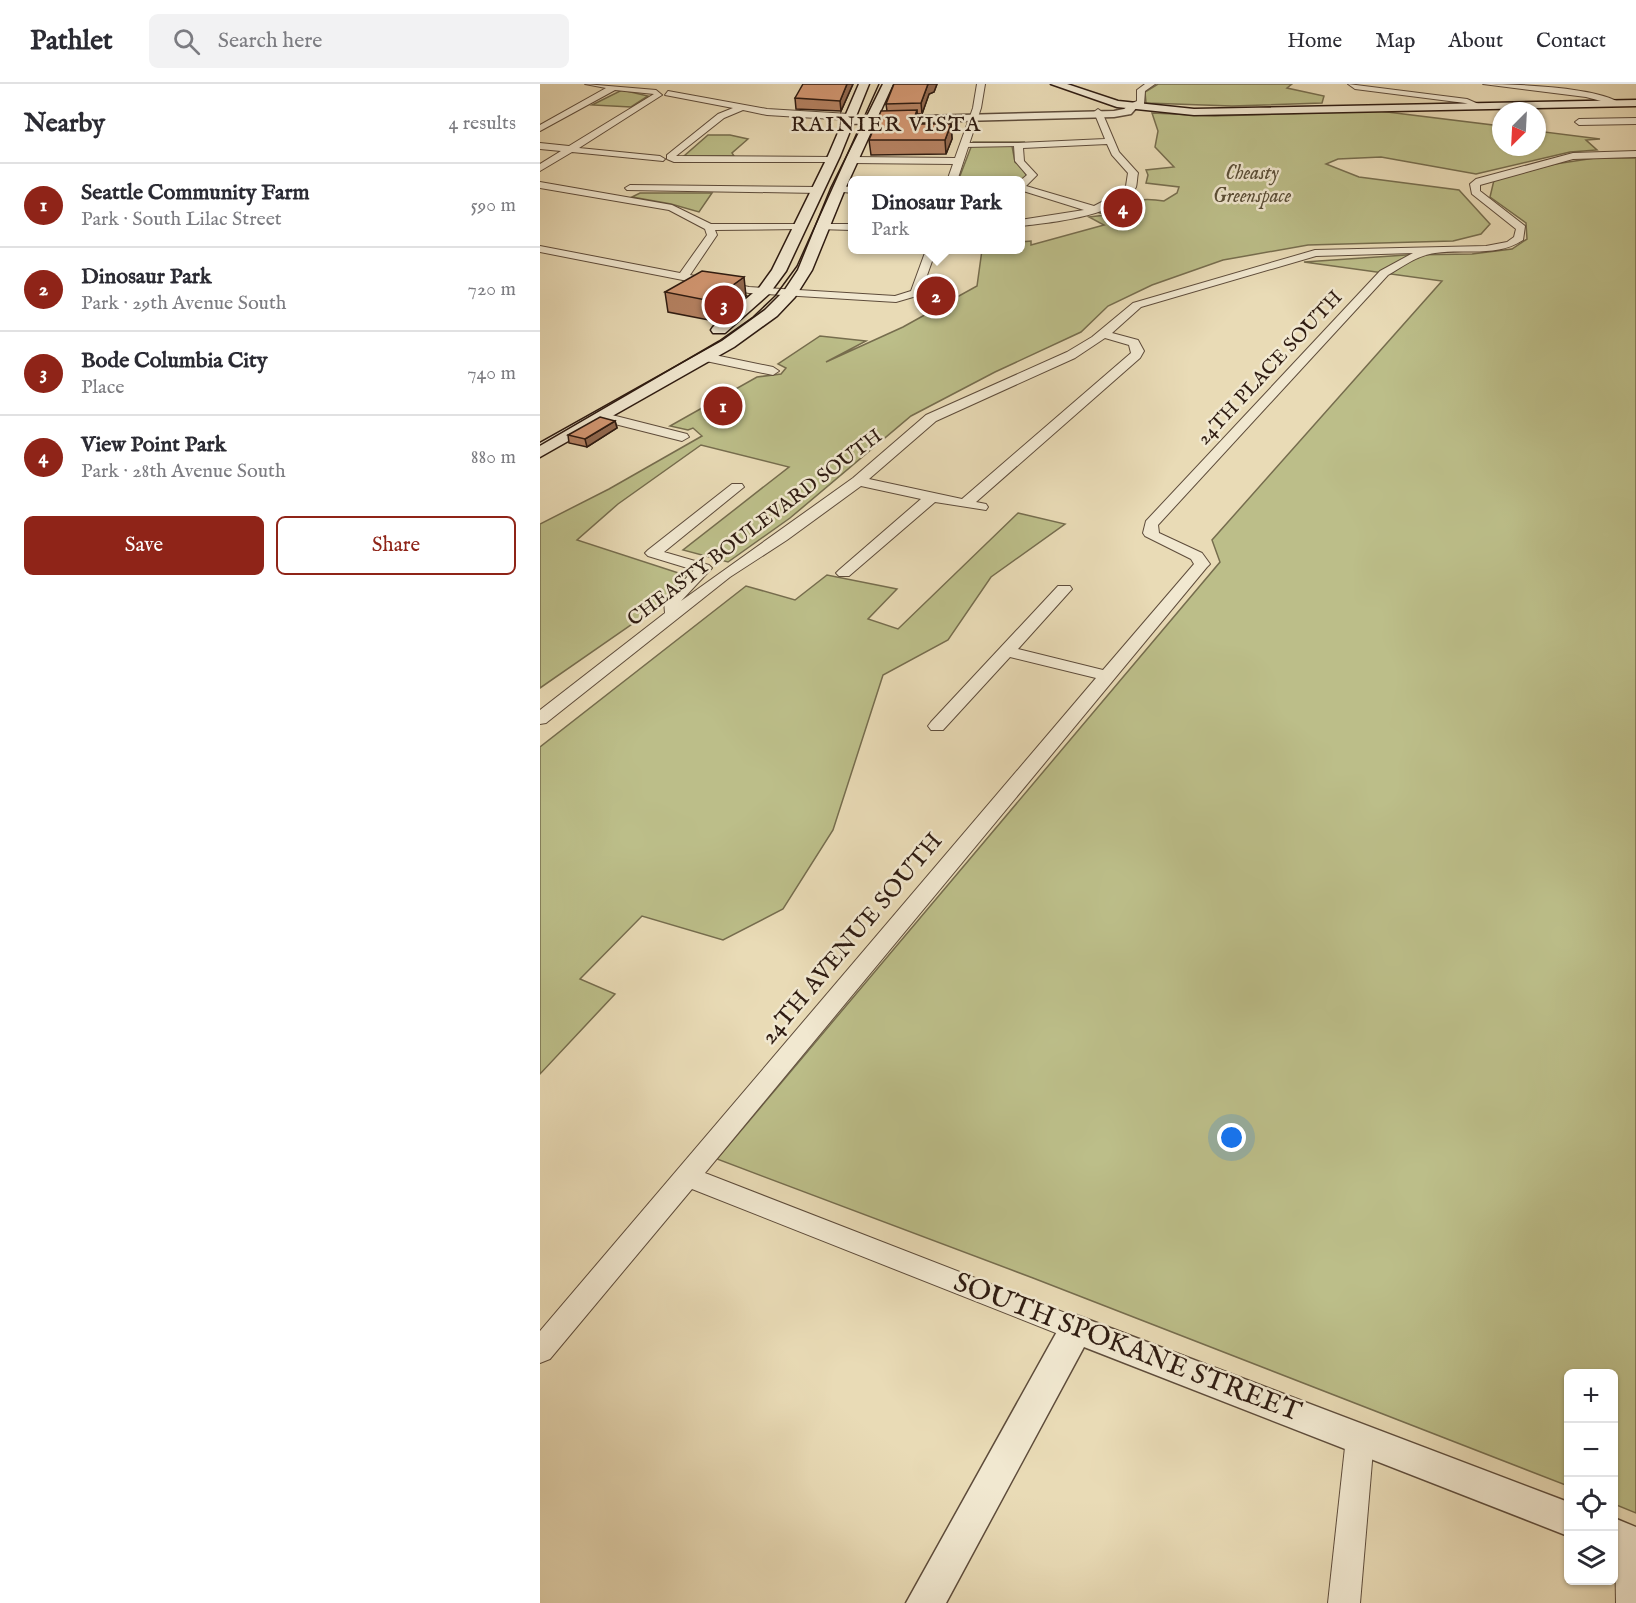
<!DOCTYPE html>
<meta charset="utf-8">
<style>
:root{--surface:#fff;--page:#f2f2f3;--text:#2b2b33;--muted:#7c7c81;--line:#e1e1e2;--accent:#8f2418}
body{margin:0;font-family:"IM FELL English",serif;background:var(--page);color:var(--text)}
.controls{position:absolute;right:18px;bottom:18px;display:grid;overflow:hidden;border-radius:9px;box-shadow:0 2px 4px #0004}
.controls button{width:54px;height:54px;display:grid;place-items:center;padding:0;border:0;border-bottom:2px solid var(--line);background:var(--surface);color:var(--text);font:30px sans-serif}
.compass{position:absolute;left:952px;top:18px;width:54px;height:54px;border-radius:50%;background:var(--surface);box-shadow:0 2px 4px #0004;rotate:204deg}
.you{position:absolute;left:692px;top:1054px;width:21px;height:21px;margin:-15px;border:4px solid #fff;border-radius:50%;background:#1a73e8;box-shadow:0 0 0 9px #1a73e833}
.badge{display:grid;place-items:center;width:39px;height:39px;border-radius:50%;background:var(--accent);color:#fff;font-size:20px;font-weight:700}
.pin{position:absolute;translate:-50% -50%;border:3px solid #fff;box-shadow:0 2px 6px #0006}
.popup{position:absolute;left:308px;top:92px;width:177px;height:78px;box-sizing:border-box;display:grid;place-content:center;border-radius:9px;background:var(--surface);filter:drop-shadow(0 2px 4px #0005);font-size:20px;white-space:nowrap;color:var(--muted)}
.popup b{font-size:22px;color:var(--text)}
.popup::after{content:'';position:absolute;left:50%;top:100%;margin-left:-12px;border:12px solid transparent;border-top-color:var(--surface)}
.list{margin:0;padding:0;list-style:none}
h2{display:flex;justify-content:space-between;align-items:center;height:78px;margin:0;padding:0 24px;font-size:26px}
h2 small{font-size:20px;font-weight:400;color:var(--muted)}
.list li{display:grid;grid-template-columns:39px 1fr auto;gap:18px;align-items:center;box-sizing:border-box;height:84px;padding:0 24px;border-top:2px solid var(--line)}
.list b{display:block;font-size:22px;white-space:nowrap}
.list p{margin:0;font-size:20px;white-space:nowrap;color:var(--muted)}
.list em{font-size:20px;font-style:normal;color:var(--muted)}
.actions{display:flex;gap:12px;padding:18px 24px}
.actions a{flex:1;padding:14px 0;border:2px solid var(--accent);border-radius:9px;text-align:center;font-size:21px;color:var(--accent)}
.actions .main{background:var(--accent);color:#fff}
.icon{flex:none;width:33px;height:33px;fill:none;stroke:currentColor;stroke-width:2;stroke-linecap:round;stroke-linejoin:round}
.map{position:relative;flex:none;width:1096px;height:1519px;overflow:hidden}
header{display:flex;align-items:center;gap:36px;box-sizing:border-box;height:84px;padding:0 30px;background:var(--surface);border-bottom:2px solid var(--line)}
header strong{font-size:28px}
nav{display:flex;gap:33px;margin-inline-start:auto;font-size:21px}
.search{width:420px;height:54px;background:var(--page);display:flex;align-items:center;gap:15px;box-sizing:border-box;padding:0 21px;border-radius:9px;color:var(--muted);font-size:22px}
main{display:flex}
aside{flex:1;background:var(--surface)}
.map>svg:first-child{display:block}
.green{fill:#bcbe89;stroke:#766d4e;stroke-width:1.5}
.lines{fill:none;stroke-linecap:round;stroke-linejoin:round}
.pedestrian-casing{stroke:#5e4c3b;stroke-width:2}
.minor-casing{stroke:#5e4c3b;stroke-width:2}
.tertiary-casing{stroke:#5e4c3b;stroke-width:3}
.secondary-casing{stroke:#2f1c12;stroke-width:3}
.pedestrian{fill:#f1e8d0;fill-rule:evenodd}
.minor{fill:#f1e8d0;fill-rule:evenodd}
.tertiary{fill:#f1e8d0;fill-rule:evenodd}
.secondary{fill:#f1e8d0;fill-rule:evenodd}
.tram{stroke:#2f1c12;stroke-width:1.5}
.wall{fill:#b58262;stroke:#2f1c12;stroke-width:1.5}
.shaded-wall{fill:#936a50;stroke:#2f1c12;stroke-width:1.5}
.building{fill:#d29772;stroke:#2f1c12;stroke-width:1.5}
.labels{text-anchor:middle;dominant-baseline:central;stroke-width:5;stroke-linejoin:round;paint-order:stroke}
.far-park-label{font-size:20px;font-style:italic;fill:#594d36;stroke:#f1e8d0}
.far-street-label{font-size:20px;fill:#2f1c12;stroke:#f1e8d0}
.far-neighbourhood-label{font-size:22px;letter-spacing:1.5px;fill:#2f1c12;stroke:#f1e8d0}
.street-label{font-size:24px;fill:#2f1c12;stroke:#f1e8d0}
.near-street-label{font-size:28px;fill:#2f1c12;stroke:#f1e8d0}
</style>
<header>
<strong>Pathlet</strong>
<div class="search"><svg class="icon" aria-label="search" viewBox="0 0 24 24"><circle cx="10" cy="10" r="6"/><path d="M15 15l6 6"/></svg>Search here</div>
<nav><a>Home</a><a>Map</a><a>About</a><a>Contact</a></nav>
</header>
<main>
<aside>
<h2>Nearby<small>4 results</small></h2>
<ul class="list">
<li><span class="badge">1</span><div><b>Seattle Community Farm</b><p>Park · South Lilac Street</p></div><em>590 m</em></li>
<li><span class="badge">2</span><div><b>Dinosaur Park</b><p>Park · 29th Avenue South</p></div><em>720 m</em></li>
<li><span class="badge">3</span><div><b>Bode Columbia City</b><p>Place</p></div><em>740 m</em></li>
<li><span class="badge">4</span><div><b>View Point Park</b><p>Park · 28th Avenue South</p></div><em>880 m</em></li>
</ul>
<div class="actions"><a class="main">Save</a><a>Share</a></div>
</aside>
<div class="map">
<svg width="1096" height="1519" viewBox="0 0 1096 1519">
<rect width="100%" height="100%" fill="#e9dbb6"/>
<filter id="stains"><feTurbulence type="fractalNoise" baseFrequency=".00333" numOctaves="4"/><feColorMatrix values="0 0 0 0 .2 0 0 0 0 .09 0 0 0 0 .02 0 0 0 .5 -.17"/></filter>
<radialGradient id="worn" r=".72"><stop offset=".6" stop-color="#630" stop-opacity="0"/><stop offset="1" stop-color="#630" stop-opacity=".3"/></radialGradient>
<g class="green">
<path d="M618 0H752L747 4 784 12 782 19 692 22 606 19 605 8Z"/>
<path d="M82 6 108 12 91 23 52 21Z"/>
<path d="M839 27 961 42V63H997V47L1060 55 1046 56 1057 66 1030 68 936 90 841 73 798 75 786 80 819 93 919 106 950 140 941 150 913 157 768 161 683 176 612 201 568 222 541 248 455 288 371 332 250 434 188 478 143 466 249 383 161 361 78 420 37 456 157 495 0 604V440L69 405 162 352 153 344 148 346 130 342 217 293 241 290 246 284 238 280 280 252 326 257 286 278 363 243 437 202 442 166H480V158L491 157V161L564 141 549 133 566 131 557 128C581 119 598 112 624 117L637 109 639 103 606 99 608 91 606 86 634 83 615 63 618 47 612 29 675 32Z"/>
<path d="M168 51H190L208 55 192 69 194 72H144Z"/>
<path d="M433 58H485L472 62 475 78 484 85 487 94 480 99V97H418Z"/>
<path d="M1055 74H1096V1429L1074 1420V1290H1028V1402L493 1194 177 1075 680 478 672 456 902 197 764 178 866 171 932 170 972 165 987 155 986 139 950 113 954 96 1015 80Z"/>
<path d="M100 109H172L159 128 131 120 92 113Z"/>
<path d="M478 429 525 440 451 493 408 556 343 591 293 746 243 825 183 856 102 832 40 895 75 910 0 990V663L206 502 255 516 287 491 357 505 328 535 358 545Z"/>
</g>
<g class="lines">
<g class="pedestrian-casing">
<path id="pedestrian" d="M480 59 482 62 424 63 421 61 424 59Z"/>
</g>
<g class="minor-casing">
<g id="minor">
<path d="M45 0 116 6 122 11 39 64 120 72 125 75 123 77 32 68 0 87V80L21 67 0 65V59L29 62 114 10 75 6 0 47V41L66 4Z"/>
<path d="M437 0H445L441 24 417 97H407L413 80 313 79 308 76 313 73 415 74 433 24Z"/>
<path d="M605 0H615L605 7 604 20 590 24V20L597 17V6Z"/>
<path d="M808 0 927 15 943 22 939 24 925 19 815 5Z"/>
<path d="M943 0C974 0 1056 3 1080 19L1076 21 1046 13Z"/>
<path d="M128 7 227 25 309 30 313 33 309 36 227 31 203 26 184 34 136 72 292 73 295 74V78H134L127 75V71L178 30 193 24 125 11Z"/>
<path d="M558 25 562 28 579 68 598 89C597 93 597 100 596 103 582 132 508 139 480 142V136L544 126 480 106V97L487 91 475 77 474 62 478 59 565 55 554 28ZM567 60 572 71 588 89 586 102 577 110 554 122 486 102 497 91 484 77 483 64Z"/>
<path d="M1096 34V40L1039 41 1035 38 1039 35Z"/>
<path d="M1096 67V73L1033 75 940 101V107L985 142 983 156C956 174 925 164 895 169 878 171 862 183 848 191L618 441 619 449 662 469 670 480 667 483 165 1089 546 1237 549 1245 546 1253 536 1257 526 1253 152 1105 10 1275 0 1279V1247L556 594 470 573 403 646H391L388 642 391 638 518 502H530L532 505 478 565 563 586 654 480 651 475 605 452 603 449 606 437 840 187 873 169 776 172 601 223 572 249 598 256 604 267 600 274 436 418 446 420 448 423 446 426 395 418 309 492H299L296 489 299 486 381 415 321 402 247 456 190 493 6 639 0 640V626L125 529 124 517 154 486 108 472 105 469 108 466 192 400H202L204 403 124 468 169 481 172 484 141 517 313 394 386 331 527 268 552 253 593 219 775 166 946 162 967 158 974 153 976 145 932 110 930 100 936 95 1033 69ZM565 254 589 261 591 269 422 415 329 395 396 337 535 274Z"/>
<path d="M0 98 132 121 171 140H265L266 142 261 145 175 146 177 151 150 191 209 203 355 212 371 207 386 166H396L380 211 356 218 209 209 0 168V162L140 189 167 151 165 145 129 126 0 104Z"/>
<path d="M90 101 278 103 283 106 278 109 87 106 85 104Z"/>
<path d="M298 102 312 103V109L295 107 293 105Z"/>
<path d="M282 140H312V146L278 145V141Z"/>
<path d="M165 269 233 283 239 287 233 291 161 276 159 273Z"/>
<path d="M60 328 147 350 149 353 142 357 55 335 54 332Z"/>
<path d="M820 1341 830 1345 834 1354 820 1519H788L806 1354 810 1345Z"/>
<path d="M1090 1443 1096 1446V1519H1076L1075 1458 1079 1448Z"/>
</g>
</g>
<g class="tertiary-casing">
<g id="tertiary">
<path d="M593 19 598 22 591 30 574 33 307 40 302 37 307 34 574 27 584 25Z"/>
<path d="M536 1231 1028 1418V1452L544 1263 406 1519H366L524 1235Z"/>
<path d="M1074 1434 1096 1443V1479L1074 1470Z"/>
</g>
</g>
<g class="secondary-casing">
<g id="secondary">
<path d="M319 0H329L300 72 246 187 229 210 185 249H173L171 246 173 243 219 204 232 186 288 72Z"/>
<path d="M343 0H353L305 105 272 186 255 213 237 232 194 263 0 373V359L182 257 225 226 244 207 258 186 291 105Z"/>
<path d="M511 0H527L578 17 654 25 1096 16V22L654 31 577 23Z"/>
</g>
</g>
<use href="#pedestrian" class="pedestrian"/>
<use href="#minor" class="minor"/>
<use href="#tertiary" class="tertiary"/>
<use href="#secondary" class="secondary"/>
<path class="tram" d="M0 361 179 257 213 233 235 212 257 182 339 0"/>
</g>
<g class="wall">
<path d="M313 0 301 27 256 25 255 14Z"/>
<path d="M354 0H397L394 8 389 10 382 30H377L378 40H411L412 55 406 70 331 71 329 56 347 27 346 20Z"/>
<path d="M125 208 206 212 174 237 128 228Z"/>
<path d="M75 337 77 344 47 363 29 359 28 351Z"/>
</g>
<g class="shaded-wall">
<path d="M307 0H313L301 27 300 17Z"/>
<path d="M388 0H397L394 8 389 10 382 30 381 19Z"/>
<path d="M377 26 378 40H372Z"/>
<path d="M411 40 412 55 406 70 405 56Z"/>
<path d="M204 193 206 212 174 237 171 217Z"/>
<path d="M75 337 77 344 47 363 45 355Z"/>
</g>
<g class="building">
<path d="M263 0H307L300 17 255 14Z"/>
<path d="M354 0H388L381 19 346 20Z"/>
<path d="M377 26 372 40H411L405 56H329L341 27Z"/>
<path d="M162 187 204 193 171 217 125 208Z"/>
<path d="M60 333 75 337 45 355 28 351Z"/>
</g>
<g class="labels">
<g class="far-park-label">
<text x="712" y="89">Cheasty<tspan x="712" dy="23">Greenspace</tspan></text>
</g>
<g class="far-street-label">
<text transform="translate(730 284) rotate(-47)">24TH PLACE SOUTH</text>
<text transform="translate(215 444) rotate(-37)">CHEASTY BOULEVARD SOUTH</text>
</g>
<g class="far-neighbourhood-label">
<text x="346" y="41">RAINIER VISTA</text>
</g>
<g class="street-label">
<text transform="translate(312 855) rotate(-50)">24TH AVENUE SOUTH</text>
</g>
<g class="near-street-label">
<text transform="translate(587 1264) rotate(21)">SOUTH SPOKANE STREET</text>
</g>
</g>
<rect width="100%" height="100%" filter="url(#stains)"/>
<rect width="100%" height="100%" fill="url(#worn)"/>
</svg>
<div class="controls">
<button>+</button>
<button>−</button>
<button><svg class="icon" aria-label="locate" viewBox="0 0 24 24"><circle cx="12" cy="12" r="6"/><path d="M12 2v4M12 18v4M2 12h4M18 12h4"/></svg></button>
<button><svg class="icon" aria-label="layers" viewBox="0 0 24 24"><path d="M12 4l9 5-9 5-9-5zM3 14l9 5 9-5"/></svg></button>
</div>
<svg class="compass" viewBox="-18 -18 36 36"><path d="M0-13l5 13h-10z" fill="#e53935"/><path d="M0 13l5-13h-10z" fill="#7c7c81"/></svg>
<div class="you"></div>
<div class="pin badge" style="left:183px;top:322px">1</div>
<div class="pin badge" style="left:396px;top:212px">2</div>
<div class="popup"><b>Dinosaur Park</b>Park</div>
<div class="pin badge" style="left:184px;top:221px">3</div>
<div class="pin badge" style="left:583px;top:124px">4</div>
</div>
</main>
